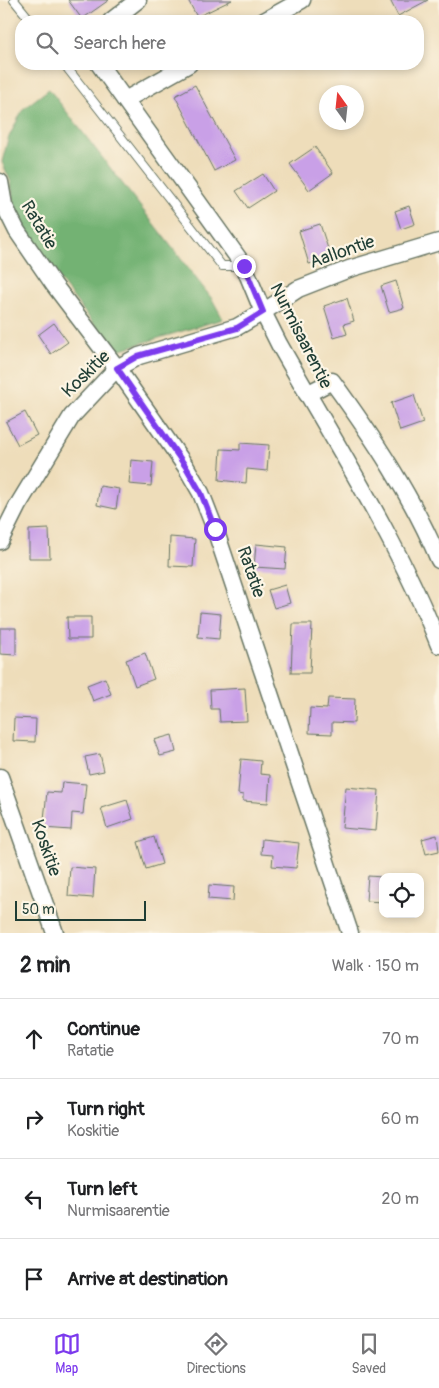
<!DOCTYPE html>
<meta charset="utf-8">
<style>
:root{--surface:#fff;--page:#f2f2f2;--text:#202124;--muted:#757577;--line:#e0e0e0;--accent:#7c3aed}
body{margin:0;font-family:Pangolin,sans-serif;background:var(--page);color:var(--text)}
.controls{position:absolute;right:15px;bottom:15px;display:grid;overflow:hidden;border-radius:10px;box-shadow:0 2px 8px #0003}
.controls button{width:45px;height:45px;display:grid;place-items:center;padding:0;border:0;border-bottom:1px solid var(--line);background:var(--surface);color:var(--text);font:25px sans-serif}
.compass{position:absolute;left:319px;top:85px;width:45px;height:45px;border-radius:50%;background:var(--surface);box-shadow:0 2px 8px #0003;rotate:345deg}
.scale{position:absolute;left:15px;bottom:12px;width:131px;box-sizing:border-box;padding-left:5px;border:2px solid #1f3d34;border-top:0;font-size:14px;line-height:18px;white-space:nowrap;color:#1f3d34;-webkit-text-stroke:4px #fcf5e5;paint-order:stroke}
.stop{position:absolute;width:15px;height:15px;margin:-11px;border:4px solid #7c3aed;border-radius:50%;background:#fff}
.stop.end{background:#7c3aed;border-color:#fff;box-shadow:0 1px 5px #0008}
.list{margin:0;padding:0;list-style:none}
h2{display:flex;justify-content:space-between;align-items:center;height:65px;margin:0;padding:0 20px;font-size:21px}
h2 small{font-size:16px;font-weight:400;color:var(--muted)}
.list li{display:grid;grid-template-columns:32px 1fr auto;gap:15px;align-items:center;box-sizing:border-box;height:80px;padding:0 20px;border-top:1px solid var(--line)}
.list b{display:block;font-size:19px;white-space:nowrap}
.list p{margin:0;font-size:16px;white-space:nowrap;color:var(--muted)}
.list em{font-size:16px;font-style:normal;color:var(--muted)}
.icon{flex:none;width:28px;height:28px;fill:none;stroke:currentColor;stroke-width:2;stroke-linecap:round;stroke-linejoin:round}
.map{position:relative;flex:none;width:439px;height:933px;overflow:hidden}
.search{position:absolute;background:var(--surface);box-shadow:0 2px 8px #0003;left:15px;right:15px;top:15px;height:55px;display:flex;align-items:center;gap:12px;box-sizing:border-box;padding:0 18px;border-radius:20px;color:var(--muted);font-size:19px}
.sheet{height:385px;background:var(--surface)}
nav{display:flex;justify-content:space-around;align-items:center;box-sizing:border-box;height:70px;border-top:1px solid var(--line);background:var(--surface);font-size:14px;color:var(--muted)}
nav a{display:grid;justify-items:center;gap:2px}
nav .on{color:var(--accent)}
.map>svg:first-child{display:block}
.forest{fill:#73b273;stroke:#497854}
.building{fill:#c9a0e7}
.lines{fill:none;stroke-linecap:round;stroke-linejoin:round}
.lane-casing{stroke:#677563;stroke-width:10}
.street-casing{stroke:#677563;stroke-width:19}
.lane{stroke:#fff;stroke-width:8}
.street{stroke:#fff;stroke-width:16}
.route{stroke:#7c3aed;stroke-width:6}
.labels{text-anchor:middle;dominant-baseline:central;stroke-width:4.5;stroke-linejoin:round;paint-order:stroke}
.street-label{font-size:18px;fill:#1f3d34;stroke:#fcf5e5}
</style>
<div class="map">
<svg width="439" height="933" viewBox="0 0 439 933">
<rect width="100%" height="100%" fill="#fcf5e5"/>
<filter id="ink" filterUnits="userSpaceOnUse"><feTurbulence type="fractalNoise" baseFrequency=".02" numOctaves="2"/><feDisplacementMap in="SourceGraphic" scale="10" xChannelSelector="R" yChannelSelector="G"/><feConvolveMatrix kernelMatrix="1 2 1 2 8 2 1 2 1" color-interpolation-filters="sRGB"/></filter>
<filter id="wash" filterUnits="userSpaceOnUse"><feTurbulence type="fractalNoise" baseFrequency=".0096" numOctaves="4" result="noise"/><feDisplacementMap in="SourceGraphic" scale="20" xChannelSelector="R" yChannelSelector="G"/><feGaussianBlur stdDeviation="1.12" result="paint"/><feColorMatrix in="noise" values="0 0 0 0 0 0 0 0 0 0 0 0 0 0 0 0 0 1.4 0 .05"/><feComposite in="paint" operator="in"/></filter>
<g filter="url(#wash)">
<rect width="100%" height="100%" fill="#eeddba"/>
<path class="forest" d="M49 89 212 299 223 319 115 351 29 241 14 207 11 182 2 162 8 139 23 109Z"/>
<g id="blocks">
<g class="building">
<path d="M68 0H109L82 19Z"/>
<path d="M188 0H232L197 17Z"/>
<path d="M390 0H428L398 16Z"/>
<path d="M195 85 235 160 214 171 175 96Z"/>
<path d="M315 147 333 173 309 190 290 164Z"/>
<path d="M263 174 274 191 248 208 236 191Z"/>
<path d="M409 206 415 224 401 229 395 211Z"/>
<path d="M320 224 331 258 309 264 299 231Z"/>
<path d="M396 281 404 308 389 312 381 286Z"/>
<path d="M347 298 354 321 344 324 347 334 334 338 324 306Z"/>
<path d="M54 323 68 342 51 354 38 335Z"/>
<path d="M414 395 423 423 400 431 391 403Z"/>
<path d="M25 412 37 435 18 445 6 422Z"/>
<path d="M240 443 269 445 267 471 247 469 246 483 219 480 221 449 240 450Z"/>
<path d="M131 460 153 462 151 486 129 484Z"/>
<path d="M100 486 119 489 116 509 97 505Z"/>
<path d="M49 529 50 558H29V530Z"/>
<path d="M170 537 195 539 193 567 169 566Z"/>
<path d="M256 544 287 547 285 569 254 567Z"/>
<path d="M285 585 290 603 274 608 268 590Z"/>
<path d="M200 612 221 614 219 639 198 637Z"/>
<path d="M67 617H91V639H68Z"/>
<path d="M293 624H312L310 673H291Z"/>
<path d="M0 628H16V655L0 654Z"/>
<path d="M145 653 154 679 135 686 126 660Z"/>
<path d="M105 678 111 694 93 701 87 685Z"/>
<path d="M245 688 247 721 220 722 219 709H211L210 690Z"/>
<path d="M328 698 355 699 354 723 332 722V734L309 733 310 708 327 709Z"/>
<path d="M14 718 36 719 35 742 13 741Z"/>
<path d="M172 735 176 752 160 756 154 740Z"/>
<path d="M100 754 104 771 89 774 85 757Z"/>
<path d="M241 759 261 761 260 774 270 775 268 803 243 801V795L238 794Z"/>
<path d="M62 782 86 784 83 814 72 813 71 830 43 828 47 792 61 793Z"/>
<path d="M346 787 379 790 376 831 342 828Z"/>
<path d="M127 800 133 819 107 828 101 808Z"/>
<path d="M437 835 439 851 426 854 422 839Z"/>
<path d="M154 837 162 864 146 869 138 842Z"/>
<path d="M262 839 299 843 296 868 272 866 273 855 261 854Z"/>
<path d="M70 867 95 869 93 898 68 896Z"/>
<path d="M368 876 383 877V902L366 901Z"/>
<path d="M209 885 234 887 233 901 208 899Z"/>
</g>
</g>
</g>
<g filter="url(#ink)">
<use href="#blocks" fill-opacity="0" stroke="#677563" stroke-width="1"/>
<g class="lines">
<g class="lane-casing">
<g id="lane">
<path d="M14 0 31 21"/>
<path d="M64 64 222 266H244"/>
</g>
</g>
<g class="street-casing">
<g id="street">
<path d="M111 21 138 0"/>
<path d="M264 21 302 0"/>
<path d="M99 64 244 266 263 312 279 344C335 443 397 539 439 645"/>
<path d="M125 100 189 64"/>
<path d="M0 182 4 205 17 231 54 285 117 368 186 467 201 493 215 529 350 933"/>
<path d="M307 394 332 381C373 437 412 496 439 560"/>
<path d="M0 541 18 505 72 416 117 368 139 356 237 327 263 312 298 289 349 269 439 242"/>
<path d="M0 777 55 933"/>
</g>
</g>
<use href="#lane" class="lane"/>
<use href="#street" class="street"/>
</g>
</g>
<g class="lines" filter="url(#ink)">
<path class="route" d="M215 529 201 493 186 467 117 368 138 356 237 328 263 312 244 266"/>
</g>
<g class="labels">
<g class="street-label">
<text transform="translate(39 225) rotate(59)">Ratatie</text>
<text transform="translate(342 252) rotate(-19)">Aallontie</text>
<text transform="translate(301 336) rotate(63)">Nurmisaarentie</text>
<text transform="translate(86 374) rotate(-44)">Koskitie</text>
<text transform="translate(251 572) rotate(71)">Ratatie</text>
<text transform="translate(46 848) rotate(71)">Koskitie</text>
</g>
</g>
</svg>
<div class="controls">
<button><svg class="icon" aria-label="locate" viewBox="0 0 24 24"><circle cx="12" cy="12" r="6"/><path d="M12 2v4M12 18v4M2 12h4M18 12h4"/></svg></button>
</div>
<svg class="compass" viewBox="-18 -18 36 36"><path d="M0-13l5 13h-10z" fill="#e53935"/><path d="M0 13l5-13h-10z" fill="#757577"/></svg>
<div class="scale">50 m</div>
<div class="stop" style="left:215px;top:529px"></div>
<div class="stop end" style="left:244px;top:266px"></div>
<div class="search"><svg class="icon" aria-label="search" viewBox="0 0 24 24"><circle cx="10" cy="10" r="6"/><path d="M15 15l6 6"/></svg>Search here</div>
</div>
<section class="sheet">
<h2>2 min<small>Walk · 150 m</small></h2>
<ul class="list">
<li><svg class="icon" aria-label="ahead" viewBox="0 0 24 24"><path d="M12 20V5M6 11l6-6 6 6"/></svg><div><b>Continue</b><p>Ratatie</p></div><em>70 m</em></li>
<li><svg class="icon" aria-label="right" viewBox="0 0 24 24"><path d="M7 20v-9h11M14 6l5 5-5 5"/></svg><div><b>Turn right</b><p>Koskitie</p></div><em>60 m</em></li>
<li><svg class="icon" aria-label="left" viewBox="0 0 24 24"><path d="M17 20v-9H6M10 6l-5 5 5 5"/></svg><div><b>Turn left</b><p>Nurmisaarentie</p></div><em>20 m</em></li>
<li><svg class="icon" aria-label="arrive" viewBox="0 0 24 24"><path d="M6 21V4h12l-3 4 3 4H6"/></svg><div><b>Arrive at destination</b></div></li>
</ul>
</section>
<nav>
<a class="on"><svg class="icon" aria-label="map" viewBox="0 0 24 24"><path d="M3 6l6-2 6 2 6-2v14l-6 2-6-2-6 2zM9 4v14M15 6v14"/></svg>Map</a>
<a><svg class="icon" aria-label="directions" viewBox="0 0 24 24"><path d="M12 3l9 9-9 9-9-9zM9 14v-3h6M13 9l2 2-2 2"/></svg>Directions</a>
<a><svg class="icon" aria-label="saved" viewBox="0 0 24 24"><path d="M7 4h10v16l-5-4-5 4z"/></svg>Saved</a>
</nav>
